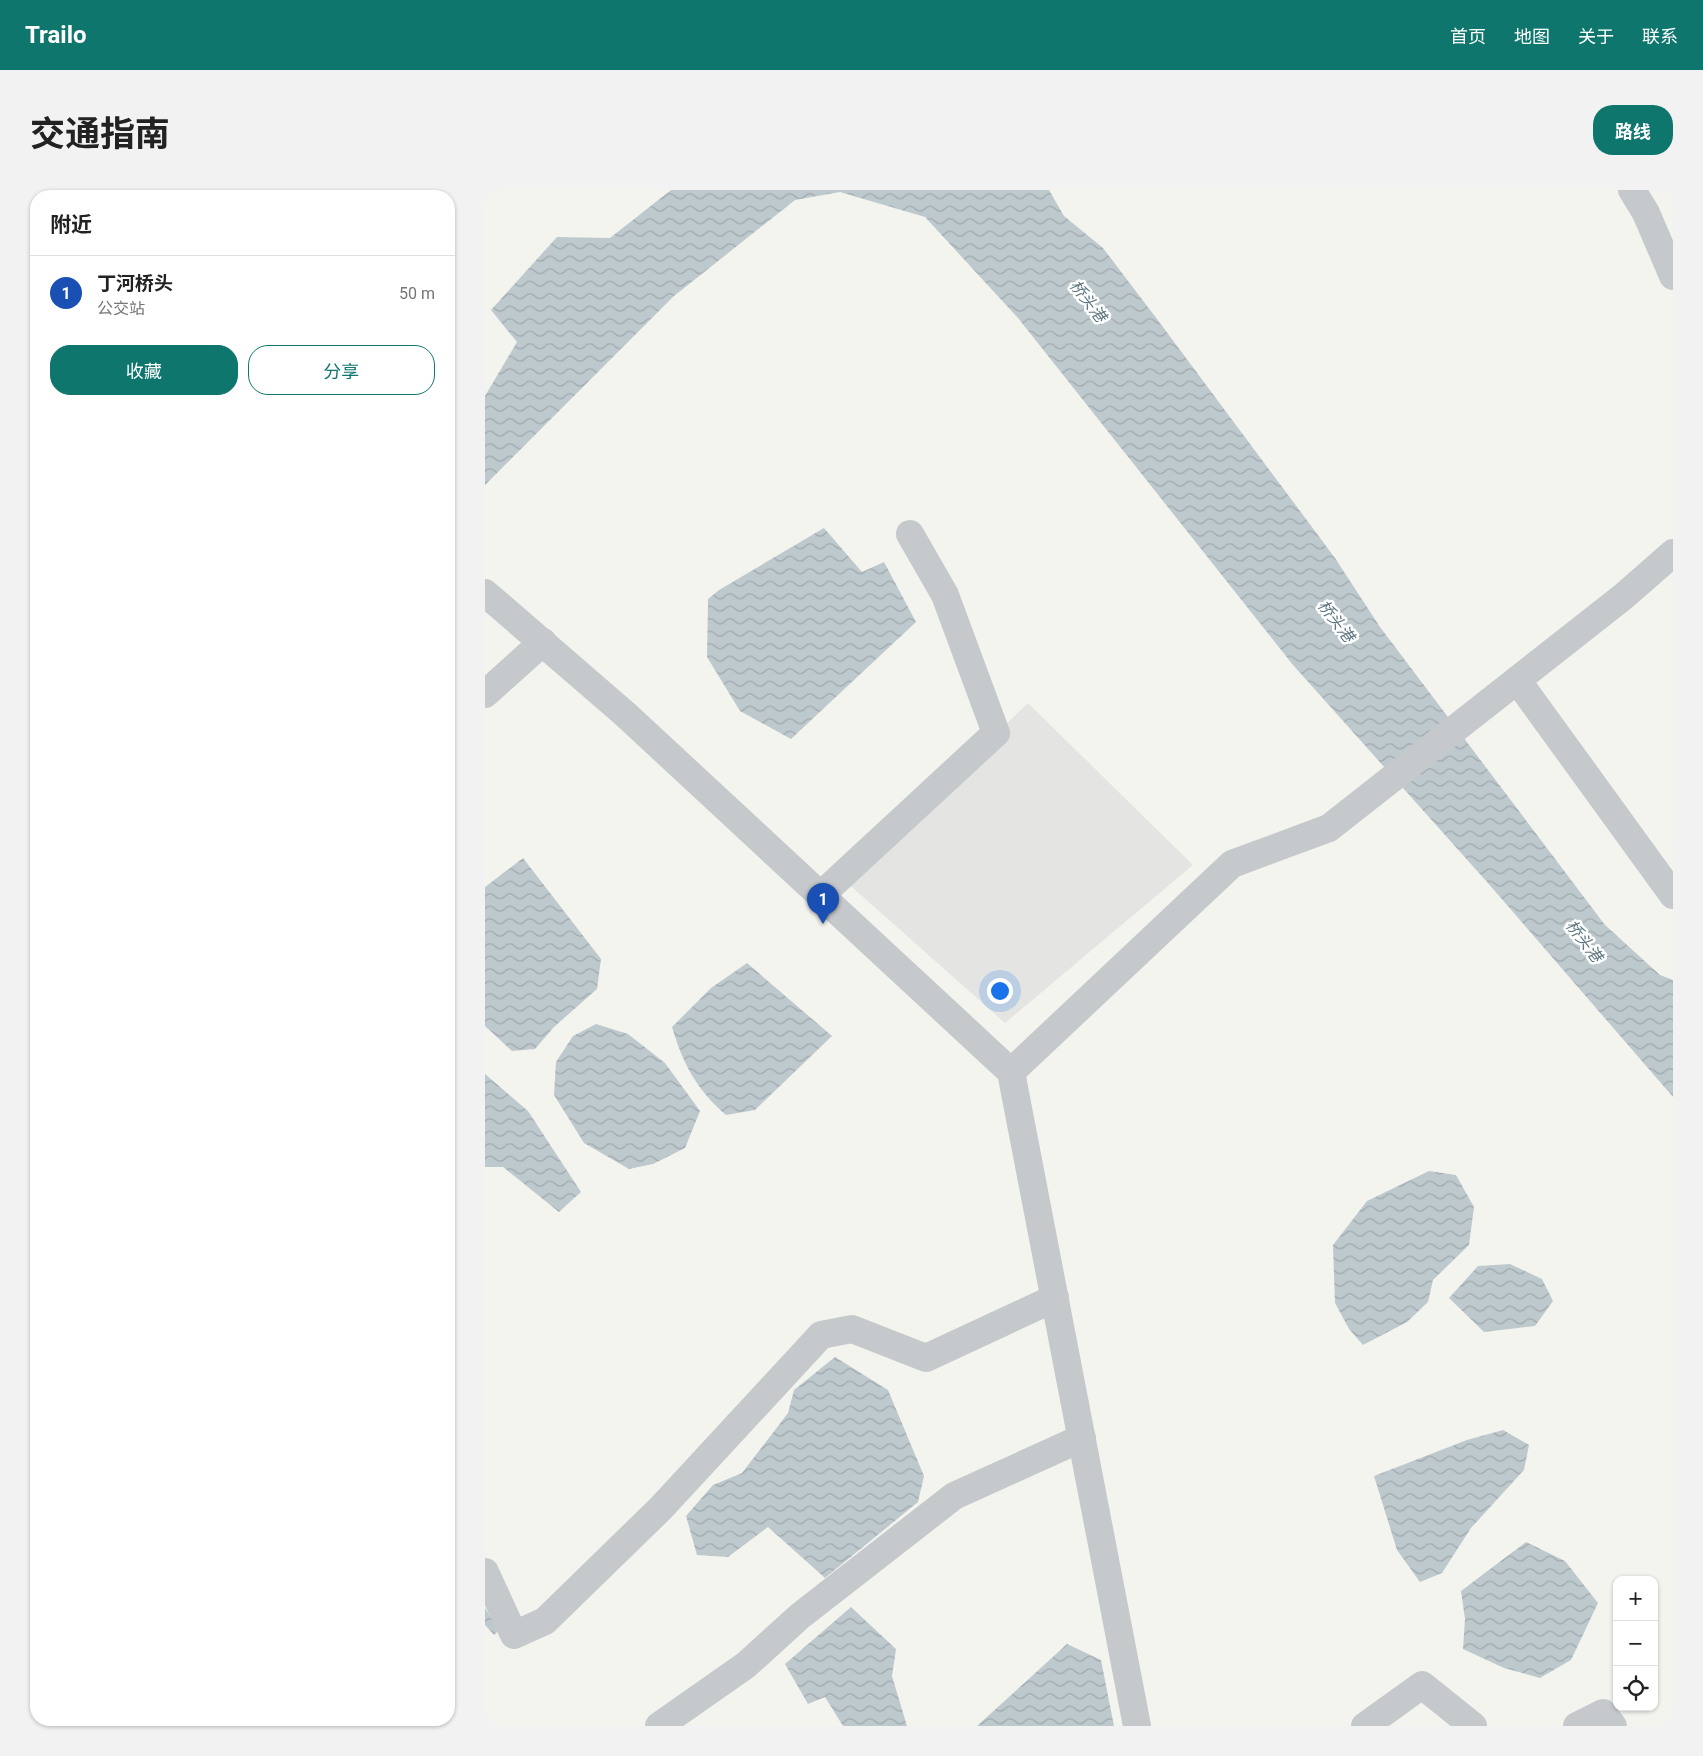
<!DOCTYPE html>
<html lang="zh">
<meta charset="utf-8">
<style>
:root{--surface:#fff;--page:#f2f2f2;--text:#222;--muted:#767676;--line:#e0e0e0;--accent:#0f766e}
body{margin:0;font-family:Roboto,"Noto Sans SC",sans-serif;background:var(--page);color:var(--text)}
.controls{position:absolute;right:15px;bottom:15px;display:grid;overflow:hidden;border-radius:10px;box-shadow:0 1px 4px #0004}
.controls button{width:45px;height:45px;display:grid;place-items:center;padding:0;border:0;border-bottom:1px solid var(--line);background:var(--surface);color:var(--text);font:25px sans-serif}
.you{position:absolute;left:514px;top:800px;width:18px;height:18px;margin:-12px;border:4px solid #fff;border-radius:50%;background:#1a73e8;box-shadow:0 0 0 8px #1a73e833}
.badge{display:grid;place-items:center;width:32px;height:32px;border-radius:50%;background:var(--accent);color:#fff;font-size:16px;font-weight:700}
.pin{position:absolute;translate:-50% -41px;filter:drop-shadow(0 1px 2px #0008)}
.pin::after{content:'';position:absolute;top:26px;width:18px;height:15px;background:inherit;clip-path:polygon(0 0,100% 0,50% 100%)}
.list{margin:0;padding:0;list-style:none}
h2{display:flex;justify-content:space-between;align-items:center;height:65px;margin:0;padding:0 20px;font-size:21px}
h2 small{font-size:16px;font-weight:400;color:var(--muted)}
.list li{display:grid;grid-template-columns:32px 1fr auto;gap:15px;align-items:center;box-sizing:border-box;height:75px;padding:0 20px;border-top:1px solid var(--line)}
.list b{display:block;font-size:19px;white-space:nowrap}
.list p{margin:0;font-size:16px;white-space:nowrap;color:var(--muted)}
.list em{font-size:16px;font-style:normal;color:var(--muted)}
.actions{display:flex;gap:10px;padding:15px 20px}
.actions a{flex:1;padding:11px 0;border:1px solid var(--accent);border-radius:20px;text-align:center;font-size:18px;color:var(--accent)}
.actions .main{background:var(--accent);color:#fff}
.icon{flex:none;width:28px;height:28px;fill:none;stroke:currentColor;stroke-width:2;stroke-linecap:round;stroke-linejoin:round}
.map{position:relative;flex:none;width:1188px;height:1536px;overflow:hidden;border-radius:20px}
header{display:flex;align-items:center;gap:30px;box-sizing:border-box;height:70px;padding:0 25px;background:var(--accent);color:#fff}
header strong{font-size:24px}
nav{display:flex;gap:28px;margin-inline-start:auto;font-size:18px}
.intro{display:flex;align-items:center;justify-content:space-between;box-sizing:border-box;height:120px;padding:0 30px}
h1{margin:0;font-size:35px}
.button{padding:12px 22px;border-radius:20px;background:var(--accent);color:#fff;font-size:18px;font-weight:700}
main{display:flex;gap:30px;padding:0 30px}
aside{flex:1;background:var(--surface);border-radius:20px;box-shadow:0 1px 4px #0004}
.map>svg:first-child{display:block}
.built{fill:#e4e5e3}
.water{fill:url(#water-waves)}
.lines{fill:none;stroke-linecap:round;stroke-linejoin:round}
.minor{stroke:#c6c9cc;stroke-width:28}
.labels{text-anchor:middle;dominant-baseline:central;stroke-width:5;stroke-linejoin:round;paint-order:stroke}
.water-label{font-size:16px;font-style:italic;fill:#5b7581;stroke:#fff}
</style>
<header>
<strong>Trailo</strong>
<nav><a>首页</a><a>地图</a><a>关于</a><a>联系</a></nav>
</header>
<div class="intro"><h1>交通指南</h1><a class="button">路线</a></div>
<main>
<aside>
<h2>附近<small></small></h2>
<ul class="list">
<li><span class="badge" style="background:#1a4fb4">1</span><div><b>丁河桥头</b><p>公交站</p></div><em>50 m</em></li>
</ul>
<div class="actions"><a class="main">收藏</a><a>分享</a></div>
</aside>
<div class="map">
<svg width="1188" height="1536" viewBox="0 0 1188 1536">
<defs>
<pattern id="water-waves" width="16" height="10" patternUnits="userSpaceOnUse" patternTransform="scale(1.25)"><rect width="16" height="10" fill="#bec9ce"/><path d="M0 5q4-4 8 0t8 0" fill="none" stroke="#9ea8ad"/></pattern>
</defs>
<rect width="100%" height="100%" fill="#f4f4ef"/>
<path class="built" d="M543 513 708 675 520 833 359 690Z"/>
<g class="water">
<path d="M186 0H564L579 26 618 58 672 129 850 368 895 437 1120 735 1175 785 1188 790V907L1002 692 808 475 533 128 440 27 355 2 310 10 189 106 0 295V206L32 152 6 120 72 47 125 48Z"/>
<path d="M339 338 377 382 399 372 431 432 306 549 255 521 222 467 223 409 234 400Z"/>
<path d="M38 668 116 769 112 799 69 837 50 859 27 861 0 836V697Z"/>
<path d="M262 773 347 846 270 920 241 925C211 899 198 874 187 837L226 798Z"/>
<path d="M111 834 143 844 180 873 215 921 200 958 168 974 144 979 99 953 69 905 71 872 88 846Z"/>
<path d="M0 884 43 921 96 1002 74 1022 18 977H0Z"/>
<path d="M944 981 971 985 989 1017 984 1055 948 1090 943 1112 922 1132 878 1155 864 1139 850 1113 848 1055 882 1011Z"/>
<path d="M1025 1074 1057 1089 1068 1111 1050 1136 999 1142 964 1108 993 1076Z"/>
<path d="M350 1167 403 1200 439 1286 433 1312 340 1388 283 1337 243 1367 212 1365 201 1326 228 1295 257 1283 303 1223 309 1200Z"/>
<path d="M1018 1240 1044 1255 1039 1280 986 1338 957 1383 935 1392 912 1360 889 1286 982 1250Z"/>
<path d="M1041 1352 1080 1371 1113 1413 1086 1470 1055 1488 1019 1478 978 1459 980 1429 976 1401Z"/>
<path d="M366 1417 411 1459 407 1486 422 1536H358L340 1507 323 1514 300 1474Z"/>
<path d="M0 1418 14 1440 9 1445 0 1435Z"/>
<path d="M582 1454 616 1470 629 1536H492Z"/>
</g>
<g class="lines">
<g class="minor">
<path d="M1147 0 1161 23 1188 86"/>
<path d="M0 403 140 524 526 882 652 1536"/>
<path d="M1032 490 1188 705"/>
<path d="M0 504 58 452"/>
<path d="M336 705 511 543 460 405 425 344"/>
<path d="M526 882 747 674 844 638 1139 406 1188 363"/>
<path d="M0 1382 29 1445 60 1431 176 1318 336 1145 367 1139 441 1168 570 1108"/>
<path d="M174 1536 261 1475 315 1426 469 1306 597 1248"/>
<path d="M880 1536 937 1495 988 1536"/>
<path d="M1092 1536 1118 1523 1128 1536"/>
</g>
</g>
<g class="labels">
<g class="water-label">
<text transform="translate(603 111) rotate(52)">桥头港</text>
<text transform="translate(851 431) rotate(52)">桥头港</text>
<text transform="translate(1099 751) rotate(52)">桥头港</text>
</g>
</g>
</svg>
<div class="controls">
<button>+</button>
<button>−</button>
<button><svg class="icon" aria-label="locate" viewBox="0 0 24 24"><circle cx="12" cy="12" r="6"/><path d="M12 2v4M12 18v4M2 12h4M18 12h4"/></svg></button>
</div>
<div class="you"></div>
<div class="pin badge" style="left:338px;top:734px;background:#1a4fb4">1</div>
</div>
</main>
